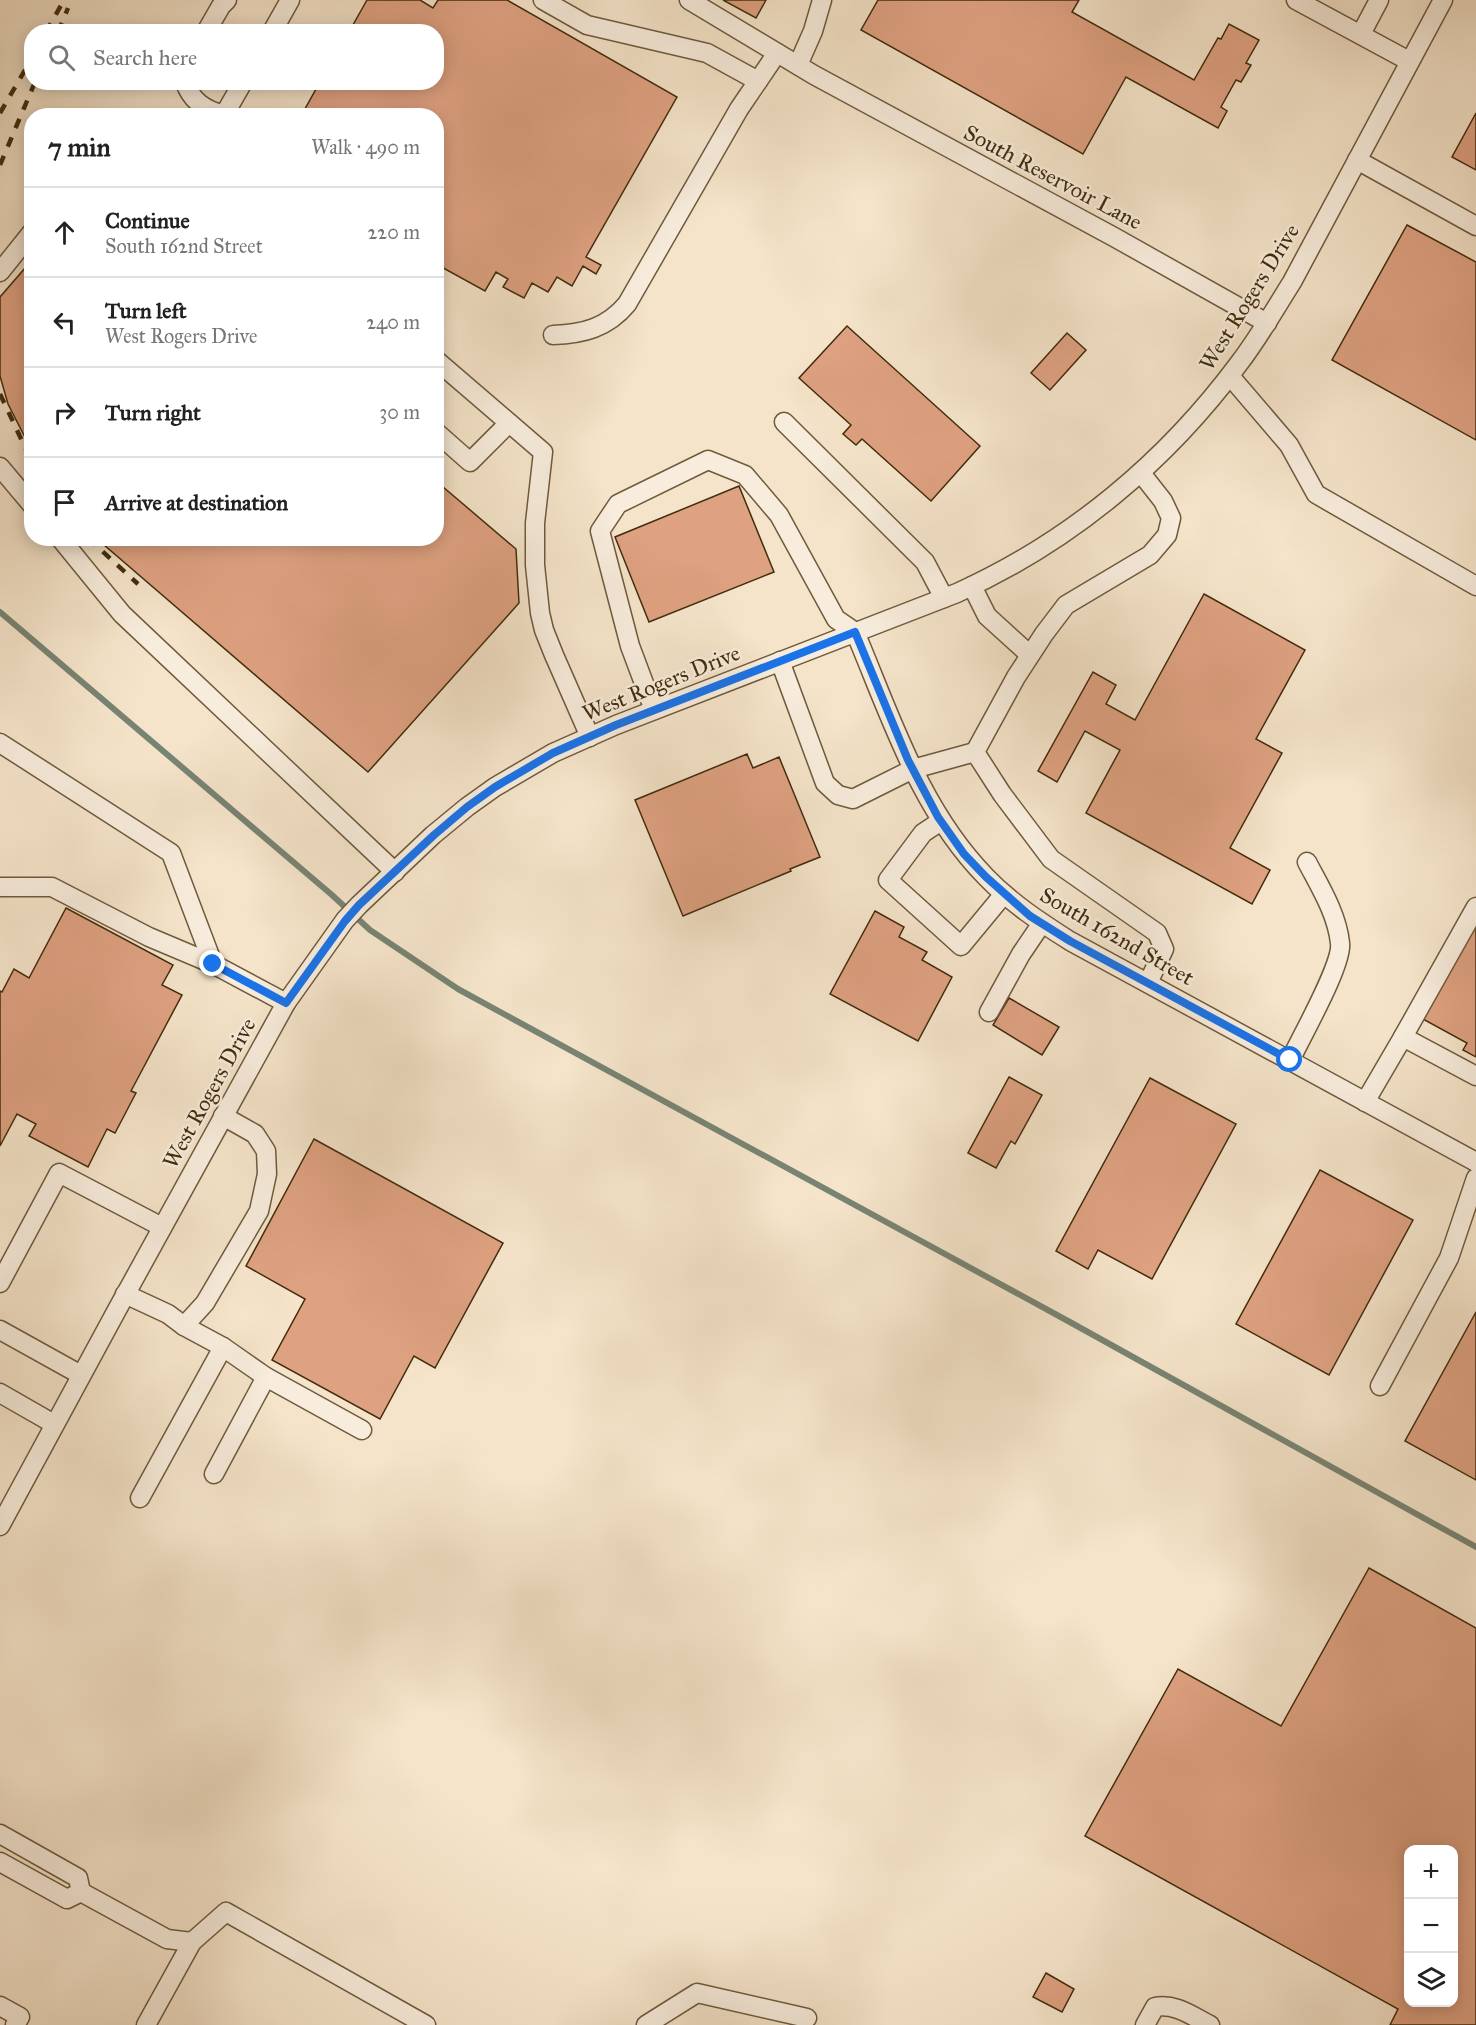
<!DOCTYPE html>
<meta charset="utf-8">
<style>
:root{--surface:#fff;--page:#f2f2f2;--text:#222;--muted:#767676;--line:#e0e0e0}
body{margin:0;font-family:"IM FELL Great Primer",serif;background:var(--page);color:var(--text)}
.controls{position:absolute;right:18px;bottom:18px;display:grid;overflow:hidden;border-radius:12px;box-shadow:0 3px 15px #0003}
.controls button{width:54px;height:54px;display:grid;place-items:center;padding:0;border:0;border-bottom:2px solid var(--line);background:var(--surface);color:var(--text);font:30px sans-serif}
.stop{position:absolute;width:18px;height:18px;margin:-14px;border:4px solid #1a73e8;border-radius:50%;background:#fff}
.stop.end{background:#1a73e8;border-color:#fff;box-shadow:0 2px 6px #0008}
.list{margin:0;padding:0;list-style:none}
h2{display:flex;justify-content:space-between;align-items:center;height:78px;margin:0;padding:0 24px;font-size:26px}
h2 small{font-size:20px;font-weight:400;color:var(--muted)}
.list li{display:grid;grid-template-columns:39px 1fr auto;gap:18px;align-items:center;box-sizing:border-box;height:90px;padding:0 24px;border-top:2px solid var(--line)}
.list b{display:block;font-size:22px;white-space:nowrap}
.list p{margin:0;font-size:20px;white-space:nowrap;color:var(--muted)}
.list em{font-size:20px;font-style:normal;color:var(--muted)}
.icon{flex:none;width:33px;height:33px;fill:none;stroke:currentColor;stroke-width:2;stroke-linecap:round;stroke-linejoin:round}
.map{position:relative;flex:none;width:1476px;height:2025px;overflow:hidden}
.search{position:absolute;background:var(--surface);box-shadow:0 3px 15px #0003;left:24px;top:24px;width:420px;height:66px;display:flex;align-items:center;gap:15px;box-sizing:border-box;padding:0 21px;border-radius:24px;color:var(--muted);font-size:22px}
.panel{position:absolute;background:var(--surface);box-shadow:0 3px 15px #0003;left:24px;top:108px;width:420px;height:438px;border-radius:24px}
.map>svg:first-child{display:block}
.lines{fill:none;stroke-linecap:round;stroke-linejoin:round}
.stream{stroke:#788473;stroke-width:6}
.building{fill:#dea181;stroke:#412c0c;stroke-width:1.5;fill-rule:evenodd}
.minor-casing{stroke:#6e5a3c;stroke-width:21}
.minor{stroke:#f8eddd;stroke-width:18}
.rail{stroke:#412c0c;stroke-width:4.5;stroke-dasharray:10 10;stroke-linecap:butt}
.route{stroke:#1a73e8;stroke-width:8}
.labels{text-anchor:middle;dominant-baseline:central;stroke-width:5;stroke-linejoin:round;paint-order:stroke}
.street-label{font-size:22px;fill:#412c0c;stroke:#f8eddd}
</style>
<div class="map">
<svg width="1476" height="2025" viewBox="0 0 1476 2025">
<rect width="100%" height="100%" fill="#f5e4ca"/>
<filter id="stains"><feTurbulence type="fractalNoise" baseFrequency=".00333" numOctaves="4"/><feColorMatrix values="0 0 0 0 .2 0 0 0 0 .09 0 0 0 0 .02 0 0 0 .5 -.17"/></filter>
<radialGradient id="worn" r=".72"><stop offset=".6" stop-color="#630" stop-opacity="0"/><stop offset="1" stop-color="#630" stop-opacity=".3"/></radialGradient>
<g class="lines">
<path class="stream" d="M0 612 332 895 370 930 458 989 1068 1321 1476 1547"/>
</g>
<g class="building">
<path d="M367 0H420L433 8 438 0H507L677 97 586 257 601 265 596 274 583 266 572 286 557 277 548 292 532 283 524 298 503 287 508 279 496 272 485 291 436 264V116H301L320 82H436V32H349Z"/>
<path d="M723 0H766L756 18Z"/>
<path d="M878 0H1079L1072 12 1194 80 1218 38 1221 39 1229 24 1259 40 1246 63 1251 65 1241 82 1236 80 1221 107 1227 111 1218 128 1126 77 1083 154 861 30Z"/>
<path d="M1476 113V170L1452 157Z"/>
<path d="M1407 225 1476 262V440L1332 360Z"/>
<path d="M32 260V451L8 404 0 376V297Z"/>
<path d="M847 326 980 446 931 501 862 439 856 445 843 434 851 425 799 378Z"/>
<path d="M1067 333 1086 350 1050 390 1031 373Z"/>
<path d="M436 481 516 549 519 603 368 772 96 538H436Z"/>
<path d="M739 486 774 572 649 622 615 537Z"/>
<path d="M1204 594 1305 650 1256 739 1282 753 1230 848 1270 870 1252 904 1086 813 1120 750 1085 731 1057 782 1038 771 1093 672 1116 685 1106 704 1135 720Z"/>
<path d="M747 754 753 768 779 757 820 857 790 869 791 871 683 916 635 800Z"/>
<path d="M66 908 173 965 162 985 182 995 131 1091 136 1093 115 1133 107 1129 88 1167 29 1136 36 1124 17 1114 0 1146V991L2 992 14 969 29 978Z"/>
<path d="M875 911 904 927 899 937 927 952 922 960 952 977 918 1041 830 994Z"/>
<path d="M1476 918V1057L1463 1050 1467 1043 1421 1018Z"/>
<path d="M1009 998 1059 1027 1042 1055 993 1025Z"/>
<path d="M1009 1077 1042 1095 1015 1144 1011 1141 996 1168 968 1153Z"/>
<path d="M1150 1078 1236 1124 1152 1279 1098 1250 1088 1269 1056 1251Z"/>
<path d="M314 1139 503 1243 435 1368 414 1356 380 1419 272 1360 305 1299 246 1266Z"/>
<path d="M1320 1170 1413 1220 1329 1375 1236 1324Z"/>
<path d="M1476 1312V1480L1405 1441Z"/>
<path d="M1369 1568 1476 1628V2025H1390L1398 2009 1085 1836 1178 1669 1281 1726ZM1408 1850H1454V2002H1408Z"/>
<path d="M1046 1973 1074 1989 1062 2012 1033 1997Z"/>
</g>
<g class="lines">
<g class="minor-casing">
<g id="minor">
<path d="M543 0 587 25 707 53 758 81"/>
<path d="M689 0 814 75 1114 237 1267 323"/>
<path d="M1296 0 1409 61"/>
<path d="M206 32 221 6 227 0"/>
<path d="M272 32 290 0"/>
<path d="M1361 34 1379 0"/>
<path d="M798 65 813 31 822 0"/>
<path d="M185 82C191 101 205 110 224 115L243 82"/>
<path d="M1357 160 1476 226"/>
<path d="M0 272 32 232"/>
<path d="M553 335C583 334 607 328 627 304L739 109 777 53"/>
<path d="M436 360 543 452 535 523V565L540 613 544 630 554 655 590 737"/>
<path d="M1230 376 1289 445 1316 494 1476 586"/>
<path d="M784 422 925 562 944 598"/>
<path d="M436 432 470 462 509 423"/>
<path d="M0 467 32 505"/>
<path d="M1141 473 1163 501 1171 518 1167 535 1150 555 1066 605 1044 634 1016 677 975 752 1002 794 1051 859 1157 933 1164 949 1148 983"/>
<path d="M60 538 122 614 395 872"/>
<path d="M972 586 987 616 1030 655"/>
<path d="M780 661 825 783 838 795 853 799 913 769 975 752"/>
<path d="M654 710 630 646 600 531 618 504 708 460 745 475 779 515 836 619 855 632C891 717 920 810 986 877 1011 903 1040 922 1070 941L1476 1162"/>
<path d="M0 743 171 853 213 964"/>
<path d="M941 821 923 833 888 880 961 946 1004 894"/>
<path d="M0 887H52L149 937 213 964 286 1003"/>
<path d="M989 1012 1021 954 1042 923"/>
<path d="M1403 1037 1476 907"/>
<path d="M1290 1061C1301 1037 1343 964 1340 943 1337 914 1320 887 1307 862"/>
<path d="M1365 1102 1403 1037 1476 1076"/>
<path d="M0 1283 59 1173 162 1227"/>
<path d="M125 1294 168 1314 184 1326 223 1347 266 1377 362 1430"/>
<path d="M184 1326 205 1303 259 1211 267 1174 266 1151 255 1134 223 1116"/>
<path d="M0 1330 81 1375"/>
<path d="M1380 1386 1449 1258 1476 1178"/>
<path d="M0 1393 54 1424"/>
<path d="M214 1474 266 1377"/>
<path d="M140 1498 223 1347"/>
<path d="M0 1526 118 1308 286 1003 345 920 359 905 433 835 467 807 495 787 553 753 616 725 957 593C1070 542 1166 462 1240 362 1259 337 1275 309 1292 282L1443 0"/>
<path d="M0 1834 78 1878 81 1892 167 1939 192 1942 226 1912 426 2025"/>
<path d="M0 1862 67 1899 81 1892"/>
<path d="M0 2006 20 2017 15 2025"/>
<path d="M146 2025 192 1942"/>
<path d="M646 2025 697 1993 807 2018"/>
<path d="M1145 2025 1155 2007C1175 2003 1192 2016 1210 2025"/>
</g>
</g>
<use href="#minor" class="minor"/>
<g class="rail">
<path d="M46 32 64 0"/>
<path d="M58 32 68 8"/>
<path d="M0 113 32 58"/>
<path d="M0 165 35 82"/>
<path d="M0 394 32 462"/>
<path d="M88 538 138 584"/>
</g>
</g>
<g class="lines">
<path class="route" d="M213 964 286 1003 345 921 359 905 434 835 467 807 495 787 553 753 616 725 855 632 908 760 938 817 964 854 986 877 1030 916 1070 941 1290 1060"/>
</g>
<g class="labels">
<g class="street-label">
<text transform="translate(1053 177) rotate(28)">South Reservoir Lane</text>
<text transform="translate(1249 297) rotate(-58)">West Rogers Drive</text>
<text transform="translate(661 683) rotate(-22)">West Rogers Drive</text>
<text transform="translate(1117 936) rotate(30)">South 162nd Street</text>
<text transform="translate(209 1093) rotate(-61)">West Rogers Drive</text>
</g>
</g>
<rect width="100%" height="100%" filter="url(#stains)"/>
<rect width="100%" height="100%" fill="url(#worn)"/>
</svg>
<div class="controls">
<button>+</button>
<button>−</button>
<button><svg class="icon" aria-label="layers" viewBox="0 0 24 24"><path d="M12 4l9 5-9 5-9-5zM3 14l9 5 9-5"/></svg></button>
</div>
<div class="stop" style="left:1290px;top:1060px"></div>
<div class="stop end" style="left:213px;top:964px"></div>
<div class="search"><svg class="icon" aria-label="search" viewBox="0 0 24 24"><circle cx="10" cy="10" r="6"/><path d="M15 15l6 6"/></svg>Search here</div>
<section class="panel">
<h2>7 min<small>Walk · 490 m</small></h2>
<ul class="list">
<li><svg class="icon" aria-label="ahead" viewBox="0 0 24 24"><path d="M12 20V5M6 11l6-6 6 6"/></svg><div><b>Continue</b><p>South 162nd Street</p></div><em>220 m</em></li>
<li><svg class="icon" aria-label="left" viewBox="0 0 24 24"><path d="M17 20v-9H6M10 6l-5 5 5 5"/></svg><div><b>Turn left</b><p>West Rogers Drive</p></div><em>240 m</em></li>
<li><svg class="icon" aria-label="right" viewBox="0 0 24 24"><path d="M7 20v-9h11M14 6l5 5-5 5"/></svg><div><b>Turn right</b></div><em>30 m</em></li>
<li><svg class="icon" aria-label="arrive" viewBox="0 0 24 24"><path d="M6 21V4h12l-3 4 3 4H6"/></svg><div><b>Arrive at destination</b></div></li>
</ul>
</section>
</div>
